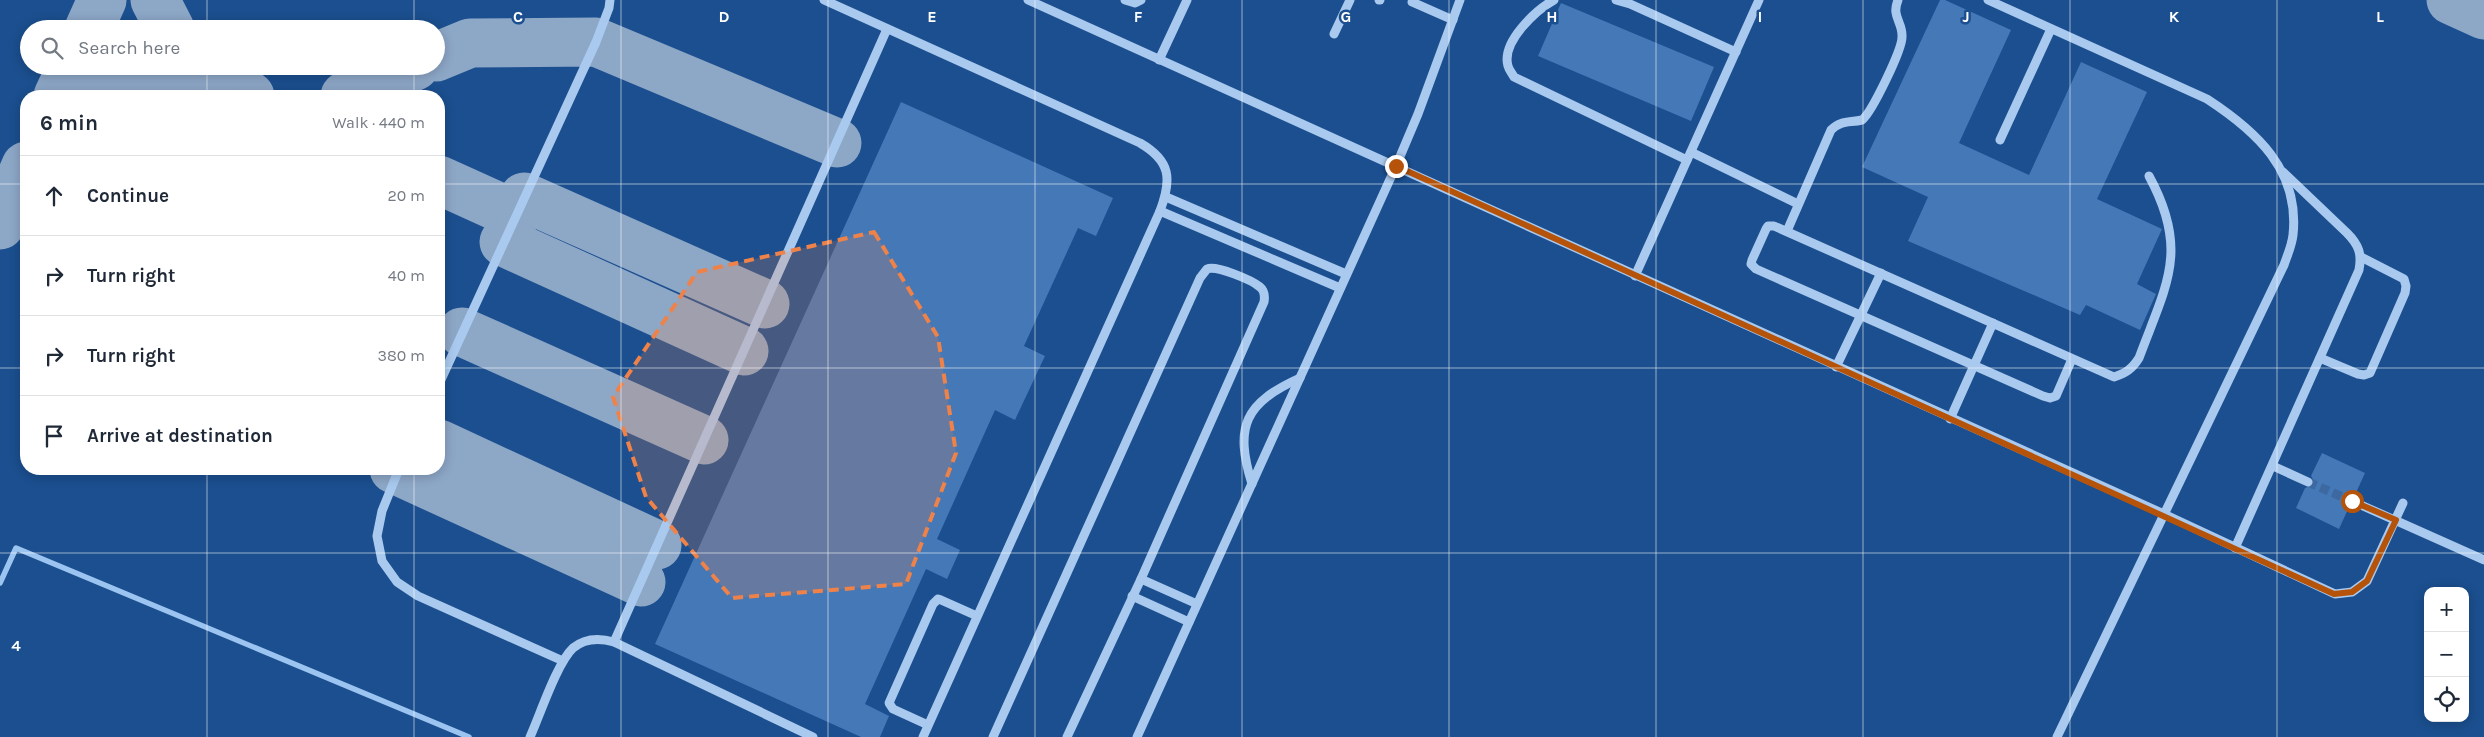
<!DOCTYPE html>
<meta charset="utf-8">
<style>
:root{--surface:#fff;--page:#f2f2f3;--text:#1f2937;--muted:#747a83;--line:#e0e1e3}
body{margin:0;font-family:Karla,sans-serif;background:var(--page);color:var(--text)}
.controls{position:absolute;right:15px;bottom:15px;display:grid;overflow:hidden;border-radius:10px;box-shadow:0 2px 12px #0003}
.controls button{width:45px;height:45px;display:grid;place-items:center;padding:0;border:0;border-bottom:1px solid var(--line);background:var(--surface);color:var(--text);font:25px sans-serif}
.stop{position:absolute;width:15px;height:15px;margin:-11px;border:4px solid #b45309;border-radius:50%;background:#fff}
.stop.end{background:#b45309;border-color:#fff;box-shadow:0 1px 5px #0008}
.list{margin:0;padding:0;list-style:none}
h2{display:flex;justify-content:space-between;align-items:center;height:65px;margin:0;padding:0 20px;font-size:21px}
h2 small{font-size:16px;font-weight:400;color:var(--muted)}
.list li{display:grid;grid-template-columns:32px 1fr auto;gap:15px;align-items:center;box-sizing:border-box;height:80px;padding:0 20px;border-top:1px solid var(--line)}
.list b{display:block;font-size:19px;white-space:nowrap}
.list em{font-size:16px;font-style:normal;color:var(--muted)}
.icon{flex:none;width:28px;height:28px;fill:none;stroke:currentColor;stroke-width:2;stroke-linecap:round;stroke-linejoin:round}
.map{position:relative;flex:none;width:2484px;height:737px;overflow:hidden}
.search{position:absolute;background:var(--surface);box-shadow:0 2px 12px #0003;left:20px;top:20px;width:425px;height:55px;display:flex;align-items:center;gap:12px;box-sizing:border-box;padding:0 18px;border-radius:28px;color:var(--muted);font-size:19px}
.panel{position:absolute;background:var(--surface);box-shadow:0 2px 12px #0003;left:20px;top:90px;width:425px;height:385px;border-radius:20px}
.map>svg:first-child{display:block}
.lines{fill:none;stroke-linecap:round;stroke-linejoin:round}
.stream{stroke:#9cc4f0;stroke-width:5.5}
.taxiway{stroke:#8da7c7;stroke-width:49}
.building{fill:#4478b7}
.minor-tunnel{stroke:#3d69a0;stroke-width:9;stroke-dasharray:9 4.5;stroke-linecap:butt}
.minor{stroke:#a9c9ee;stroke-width:9}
.route{stroke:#b45309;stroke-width:6}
.marked{fill:#ee8249;fill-opacity:0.2;stroke:#ee8249;stroke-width:4;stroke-dasharray:10 6;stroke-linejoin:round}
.grid{fill:none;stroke:#fff;stroke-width:1;stroke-opacity:0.55}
.grid-label{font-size:16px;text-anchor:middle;font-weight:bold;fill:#fff;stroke:#1b4f8f;stroke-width:5;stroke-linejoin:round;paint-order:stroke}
</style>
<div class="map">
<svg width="2484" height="737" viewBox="0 0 2484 737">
<rect width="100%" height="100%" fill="#1b4f8f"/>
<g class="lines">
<path class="stream" d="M0 583 16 548 469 737"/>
<g class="taxiway">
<path d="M155 0 170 29"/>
<path d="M2451 0 2484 15"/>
<path d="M89 29 102 0"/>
<path d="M436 57 470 43 596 42 837 143"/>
<path d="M198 66 213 82 250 96"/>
<path d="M58 96 72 66"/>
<path d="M100 96 126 82 163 74 213 82"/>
<path d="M345 96 415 66"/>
<path d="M439 180 516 215"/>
<path d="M524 197 765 304"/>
<path d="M0 225 26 166"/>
<path d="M504 242 744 351"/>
<path d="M462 332 704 440"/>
<path d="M439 444 657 545"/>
<path d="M394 469 641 582"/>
</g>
</g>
<g class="building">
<path d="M1940 0H1945L2011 30 1959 143 2029 175 2081 62 2147 92 2097 199 2162 229 2137 284 2156 294 2140 330 2086 305 2080 315 1908 241 1928 197 1862 167Z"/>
<path d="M1561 3 1714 67 1691 121 1538 56Z"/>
<path d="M901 102 1113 198 1096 236 1078 228 1024 346 1045 356 1015 420 995 410 937 539 960 550 947 579 926 569 865 704 889 716 880 737H861L655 644Z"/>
<path d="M2322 453 2365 473 2355 495 2347 498 2346 502 2349 507 2339 529 2296 508 2305 488 2313 485 2314 481 2311 476Z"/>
</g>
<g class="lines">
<path class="minor-tunnel" d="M2308 482 2352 501"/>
<g class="minor">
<path d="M824 0 1140 143C1171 161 1172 179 1160 211L923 737"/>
<path d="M1028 0 2166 515 2335 594 2352 592 2367 581 2403 503"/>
<path d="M1125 0 1135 3 1141 0"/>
<path d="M1379 0H1380"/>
<path d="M1554 0C1536 10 1501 42 1508 66 1509 70 1512 73 1514 77L1687 160"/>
<path d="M1616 0 1630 4 1736 52"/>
<path d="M1988 0 2207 99C2256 131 2300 170 2293 235 2292 245 2287 256 2284 265L2057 737"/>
<path d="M1412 2 1453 20"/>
<path d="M1334 34 1350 0"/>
<path d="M1159 60 1187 0"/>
<path d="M2000 140 2051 29"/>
<path d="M1691 152 1798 204"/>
<path d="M1166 197 1346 274"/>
<path d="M1160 211 1340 288"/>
<path d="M1787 231 1831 130C1841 120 1849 123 1862 120 1872 112 1902 50 1902 37 1903 22 1891 17 1898 0"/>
<path d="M1635 276 1759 0"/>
<path d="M2320 358 2358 374 2364 375 2370 373 2405 293 2406 286 2404 279 2361 257"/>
<path d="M2072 359 2056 396 2050 398 2043 396 1756 269 1751 264 1752 260 1766 229 1768 226H1774L2114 377C2126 373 2132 369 2139 358 2166 285 2190 251 2149 176"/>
<path d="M1836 367 1881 273"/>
<path d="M439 384 596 42 609 8 610 0"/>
<path d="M1950 419 1993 323"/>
<path d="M2273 466 2308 482"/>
<path d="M399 469 382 511 377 536 382 561 397 582 418 596 563 661"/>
<path d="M1252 484C1234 426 1245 403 1300 378"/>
<path d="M2352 501 2484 560"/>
<path d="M2235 548 2359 270C2362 254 2359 245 2347 233L2283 172"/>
<path d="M1141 579 1197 604"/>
<path d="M1132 596 1189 622"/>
<path d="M614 642 887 29"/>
<path d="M928 725 893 709 889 703 933 604 938 599 941 600 977 616"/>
<path d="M530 737C540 715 557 663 573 648 585 638 600 638 614 642L813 737"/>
<path d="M993 737 1200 278 1207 269C1216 265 1252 280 1260 287 1265 291 1265 296 1264 302L1141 579 1067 737"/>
<path d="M1137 737 1396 166 1418 114 1460 0"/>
</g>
</g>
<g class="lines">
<path class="route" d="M1396 166 2334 594 2352 592 2367 581 2396 520 2352 501"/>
</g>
<path class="marked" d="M874 232 938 337 956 453 906 584 732 598 646 497 613 397 697 272Z"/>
<path class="grid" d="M207 0V29M414 0V29M621 0V737M828 0V737M1035 0V737M1242 0V737M1449 0V737M1656 0V737M1863 0V737M2070 0V737M2277 0V737M207 66V96M414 66V96M0 184H26M439 184H2484M0 368H26M439 368H2484M207 469V737M414 469V737M0 553H2484"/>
<g class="grid-label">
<text x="518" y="22">C</text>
<text x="724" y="22">D</text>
<text x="932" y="22">E</text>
<text x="1138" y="22">F</text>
<text x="1346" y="22">G</text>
<text x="1552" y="22">H</text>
<text x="1760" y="22">I</text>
<text x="1966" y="22">J</text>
<text x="2174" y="22">K</text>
<text x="2380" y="22">L</text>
<text x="16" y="651">4</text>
</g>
</svg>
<div class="controls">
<button>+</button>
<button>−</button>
<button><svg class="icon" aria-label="locate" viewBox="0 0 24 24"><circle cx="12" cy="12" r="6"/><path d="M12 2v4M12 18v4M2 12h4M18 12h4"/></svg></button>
</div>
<div class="stop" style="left:2352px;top:501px"></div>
<div class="stop end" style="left:1396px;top:166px"></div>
<div class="search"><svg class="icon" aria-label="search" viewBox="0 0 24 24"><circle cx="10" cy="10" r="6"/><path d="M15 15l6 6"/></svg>Search here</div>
<section class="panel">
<h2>6 min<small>Walk · 440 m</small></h2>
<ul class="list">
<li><svg class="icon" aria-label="ahead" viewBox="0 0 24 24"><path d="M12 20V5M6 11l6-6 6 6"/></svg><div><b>Continue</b></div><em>20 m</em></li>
<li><svg class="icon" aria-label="right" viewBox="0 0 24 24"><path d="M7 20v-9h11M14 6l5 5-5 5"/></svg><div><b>Turn right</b></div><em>40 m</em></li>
<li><svg class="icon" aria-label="right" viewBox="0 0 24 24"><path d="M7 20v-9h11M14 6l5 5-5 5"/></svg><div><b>Turn right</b></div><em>380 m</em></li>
<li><svg class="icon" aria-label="arrive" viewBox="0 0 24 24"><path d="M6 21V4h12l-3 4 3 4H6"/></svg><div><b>Arrive at destination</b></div></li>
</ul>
</section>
</div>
